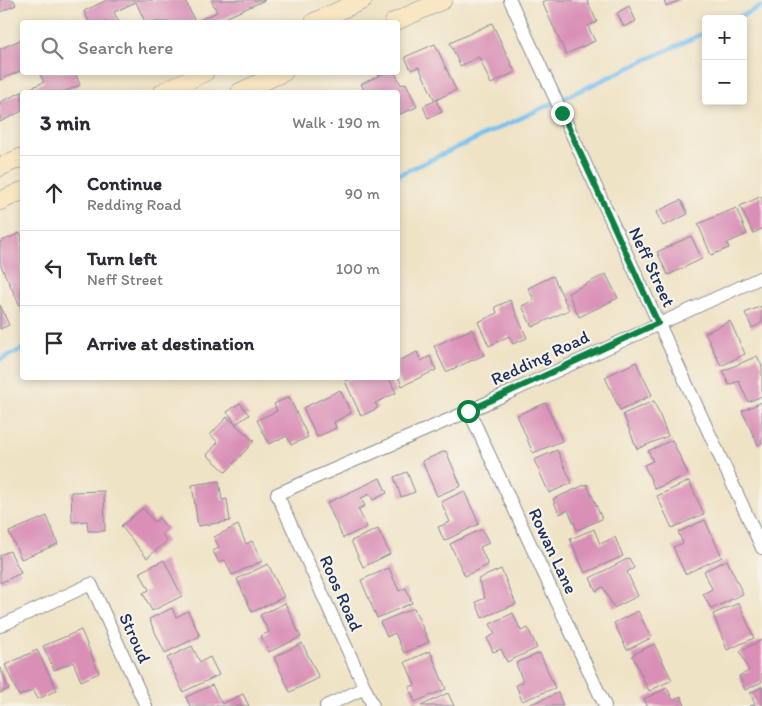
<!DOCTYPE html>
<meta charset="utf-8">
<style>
:root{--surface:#fff;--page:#f7f7f7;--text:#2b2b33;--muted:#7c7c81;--line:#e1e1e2}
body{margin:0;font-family:Itim,sans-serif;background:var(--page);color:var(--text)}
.controls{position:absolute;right:15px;top:15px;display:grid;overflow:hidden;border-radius:5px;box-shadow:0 2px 8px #0003}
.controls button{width:45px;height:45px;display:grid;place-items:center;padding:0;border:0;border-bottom:1px solid var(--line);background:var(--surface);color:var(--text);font:25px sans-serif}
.stop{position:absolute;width:15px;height:15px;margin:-11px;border:4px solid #0b8043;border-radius:50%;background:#fff}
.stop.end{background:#0b8043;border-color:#fff;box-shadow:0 1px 5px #0008}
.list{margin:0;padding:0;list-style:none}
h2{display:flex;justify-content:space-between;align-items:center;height:65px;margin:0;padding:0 20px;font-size:21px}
h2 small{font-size:16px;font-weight:400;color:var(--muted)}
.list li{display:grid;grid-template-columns:32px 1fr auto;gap:15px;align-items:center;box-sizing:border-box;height:75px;padding:0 20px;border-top:1px solid var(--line)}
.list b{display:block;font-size:19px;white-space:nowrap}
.list p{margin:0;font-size:16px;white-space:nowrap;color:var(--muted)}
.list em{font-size:16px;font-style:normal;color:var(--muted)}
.icon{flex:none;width:28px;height:28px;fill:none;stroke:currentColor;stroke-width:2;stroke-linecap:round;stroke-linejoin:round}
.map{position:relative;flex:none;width:762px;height:706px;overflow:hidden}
.search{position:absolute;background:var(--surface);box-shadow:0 2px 8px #0003;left:20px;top:20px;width:380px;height:55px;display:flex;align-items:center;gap:12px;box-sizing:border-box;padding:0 18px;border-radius:5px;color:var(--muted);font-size:19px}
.panel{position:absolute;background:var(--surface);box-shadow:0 2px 8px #0003;left:20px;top:90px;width:380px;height:290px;border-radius:5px}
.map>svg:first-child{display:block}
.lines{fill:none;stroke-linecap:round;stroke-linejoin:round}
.stream{stroke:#75c0ef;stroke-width:4.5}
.building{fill:#d98fb6}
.minor-casing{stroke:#858992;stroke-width:14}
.secondary-casing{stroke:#858992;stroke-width:19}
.minor{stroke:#fff;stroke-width:12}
.secondary{stroke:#f9e7c3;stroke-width:18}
.route{stroke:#0b8043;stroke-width:6}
.labels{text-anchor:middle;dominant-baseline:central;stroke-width:4.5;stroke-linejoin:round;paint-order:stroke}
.street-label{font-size:18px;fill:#1b2f5e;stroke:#f7f3e8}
</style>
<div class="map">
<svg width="762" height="706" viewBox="0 0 762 706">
<rect width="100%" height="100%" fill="#f7f3e8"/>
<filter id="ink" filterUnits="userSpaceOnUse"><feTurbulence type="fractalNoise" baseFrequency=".02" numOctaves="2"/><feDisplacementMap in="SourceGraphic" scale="10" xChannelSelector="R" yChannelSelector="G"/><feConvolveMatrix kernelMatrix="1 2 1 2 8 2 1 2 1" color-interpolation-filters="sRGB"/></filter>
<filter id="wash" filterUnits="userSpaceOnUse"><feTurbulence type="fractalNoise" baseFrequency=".0096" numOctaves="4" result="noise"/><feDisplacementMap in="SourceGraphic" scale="20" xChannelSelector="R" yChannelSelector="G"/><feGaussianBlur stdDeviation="1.12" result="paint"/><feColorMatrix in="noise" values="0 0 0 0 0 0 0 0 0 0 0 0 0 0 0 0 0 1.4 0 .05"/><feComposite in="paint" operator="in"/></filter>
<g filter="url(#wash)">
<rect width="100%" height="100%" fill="#efe3c6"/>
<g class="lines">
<g class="stream">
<path d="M735 19 762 6"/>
<path d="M398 175 706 32"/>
<path d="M0 360 22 349"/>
</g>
</g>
<g id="blocks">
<g class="building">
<path d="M0 0H14L16 5 0 12Z"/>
<path d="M107 0H185L195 22 217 12 211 0H265L216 22H145L136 2 114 12 119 22H89L84 11Z"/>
<path d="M547 0H587L597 22 588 26 595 41 566 54 542 2Z"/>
<path d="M664 0H681L666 6Z"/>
<path d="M629 6 636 21 624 27 617 13Z"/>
<path d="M492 23 515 72 491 84 479 57 460 66 450 43Z"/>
<path d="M22 39V70L0 80V49Z"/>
<path d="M435 44 456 90 436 100 442 112 428 118 423 106 435 101 419 67 411 70 405 57Z"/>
<path d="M39 72H75L80 85 64 92H22V111L0 122V102L44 82Z"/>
<path d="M387 72H395L401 85 406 83 417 107 398 115V92H365L361 84Z"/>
<path d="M762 196V229L753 233 740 206Z"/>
<path d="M681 200 688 214 663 226 656 212Z"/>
<path d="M736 208 747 234 727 243 729 248 711 255 698 224Z"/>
<path d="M20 233 22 237 21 308 0 264V242Z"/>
<path d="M691 236 702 259 668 275 657 252Z"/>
<path d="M606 274 618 298 579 317 568 293Z"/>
<path d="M553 276 569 310 532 327 522 306 534 300 528 288Z"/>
<path d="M510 300 527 338 513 344 509 336 489 346 478 322 497 313 495 307Z"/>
<path d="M0 305 9 325 0 329Z"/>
<path d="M762 306V323L752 328 745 313Z"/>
<path d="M730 321 745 354 721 366 705 333Z"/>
<path d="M472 329 484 355 446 372 434 346Z"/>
<path d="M417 352 421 361 430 356 436 370 402 386 398 376V361Z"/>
<path d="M757 356 762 366V396L748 402 739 381 729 385 723 371Z"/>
<path d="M636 362 652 395 620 410 605 377Z"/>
<path d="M353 378H389L396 393 375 403 378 408 361 416 345 381Z"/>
<path d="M340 390 351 413 334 422 336 428 317 437 303 408Z"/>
<path d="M289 397 308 437 291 445 287 436 269 444 257 420 277 411 274 404Z"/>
<path d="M654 401 668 436 637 449 623 414Z"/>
<path d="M762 402V443L758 445 742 411Z"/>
<path d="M240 403 249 415 236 424 227 412Z"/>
<path d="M546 403 562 441 533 453 517 415Z"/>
<path d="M227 417 254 441 226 472 207 455 218 442 210 435Z"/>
<path d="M672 440 688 474 655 489 644 465 653 461 648 451Z"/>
<path d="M557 450 572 483 549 493 534 460Z"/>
<path d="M446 451 461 486 437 496 422 461Z"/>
<path d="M407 472 415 492 401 497 394 477Z"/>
<path d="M380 478 387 493 373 500 370 494 361 498 365 506 358 509 367 527 343 538 327 503Z"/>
<path d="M219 481 222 500 227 499 230 521 198 526 192 485Z"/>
<path d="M689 481 704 514 672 528 657 496Z"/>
<path d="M587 484 602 519 577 530 568 510 559 514 553 499Z"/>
<path d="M104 491 105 531H88L87 521 72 522 71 492Z"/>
<path d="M464 491 479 524 444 541 438 527 450 522 441 502Z"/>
<path d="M143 508 154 522 159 518 168 529 162 534 167 541 147 558 121 526Z"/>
<path d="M47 516 58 544 21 559 9 532Z"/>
<path d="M705 520 722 557 685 574 673 547 683 543 678 532Z"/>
<path d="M238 525 246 544 252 541 262 561 232 575 225 560 219 563 213 551 219 548 214 537Z"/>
<path d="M378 529 390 554 363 567 351 541Z"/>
<path d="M482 529 489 543 480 547 488 565 465 576 450 544Z"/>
<path d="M594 529 600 544 615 537 623 556 585 573 570 539Z"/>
<path d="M10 551 21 573 0 583V555Z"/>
<path d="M629 558 634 568 627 572 638 596 614 608 603 587 596 591 590 578Z"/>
<path d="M164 560 182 596 152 611 143 593 149 590 140 572Z"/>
<path d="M727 560 743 594 711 609 703 594 712 589 704 571Z"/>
<path d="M268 564 284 597 252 612 237 579Z"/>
<path d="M389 568 399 591 406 588 412 603 377 618 361 580Z"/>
<path d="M501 569 516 604 482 618 476 602 485 598 478 579Z"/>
<path d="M285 603 301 637 269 652 261 636 269 632 260 615Z"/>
<path d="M739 603 754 638 727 650 713 614Z"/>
<path d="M172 608 176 617 188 611 200 636 165 653 149 619Z"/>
<path d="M414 608 429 642 404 653 395 633 387 637 380 622Z"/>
<path d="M638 611 651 638 627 650 614 623Z"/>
<path d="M513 613 521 631 528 628 537 648 507 662 501 649 493 652 487 638 495 634 490 624Z"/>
<path d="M81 630 99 673 81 681 73 662 54 670 43 646Z"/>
<path d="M762 640V682L745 690 739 676 749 671 740 651Z"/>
<path d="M302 643 319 678 290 692 274 657Z"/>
<path d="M654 644 672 680 649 691 632 655Z"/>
<path d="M192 646 200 662 210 657 219 675 183 692 167 658Z"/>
<path d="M37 650 57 690 38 699 33 690 19 696 5 665Z"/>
<path d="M430 651 446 689 415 702 409 687 415 685 405 662Z"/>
<path d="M540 653 555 688 522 701 516 685 523 682 516 663Z"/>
<path d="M0 667 9 689 0 693Z"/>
<path d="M212 685 222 704 243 694 249 706H190L186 697Z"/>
<path d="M762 687V706H750L755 704 750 693Z"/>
<path d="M667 688 673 700 681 696 685 706H647L644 699Z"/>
<path d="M448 693 454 706H421Z"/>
<path d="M558 693 563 706H526Z"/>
</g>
</g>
</g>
<g filter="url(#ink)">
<use href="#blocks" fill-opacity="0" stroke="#858992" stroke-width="1"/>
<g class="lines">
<g class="minor-casing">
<g id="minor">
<path d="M510 0 762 548"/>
<path d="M469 411 605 706"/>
<path d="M0 626 91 584 146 706"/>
<path d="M326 706 365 688"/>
<path d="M373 706 277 494 469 411 762 277"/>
</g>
</g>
<g class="secondary-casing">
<g id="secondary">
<path d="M314 22 363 0"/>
<path d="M394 22 443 0"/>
<path d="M163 92 205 72"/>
<path d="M240 92 284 72"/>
<path d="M0 167 22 157"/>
<path d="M0 201 22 191"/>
</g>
</g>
<use href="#minor" class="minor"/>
<use href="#secondary" class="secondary"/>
</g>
</g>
<g class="lines" filter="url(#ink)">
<path class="route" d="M468 411 658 323 562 113"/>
</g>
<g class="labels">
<g class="street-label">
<text transform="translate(652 267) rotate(65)">Neff Street</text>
<text transform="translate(540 358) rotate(-25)">Redding Road</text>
<text transform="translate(553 551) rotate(65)">Rowan Lane</text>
<text transform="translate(341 593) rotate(66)">Roos Road</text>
<text transform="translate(135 638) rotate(66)">Stroud</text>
</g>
</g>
</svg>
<div class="controls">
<button>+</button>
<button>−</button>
</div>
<div class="stop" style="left:468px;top:411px"></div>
<div class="stop end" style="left:562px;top:113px"></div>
<div class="search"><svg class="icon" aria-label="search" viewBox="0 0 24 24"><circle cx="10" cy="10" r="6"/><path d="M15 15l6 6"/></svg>Search here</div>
<section class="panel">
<h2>3 min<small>Walk · 190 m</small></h2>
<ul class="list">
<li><svg class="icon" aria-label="ahead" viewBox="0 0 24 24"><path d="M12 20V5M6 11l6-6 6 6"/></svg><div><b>Continue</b><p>Redding Road</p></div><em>90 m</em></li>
<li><svg class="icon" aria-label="left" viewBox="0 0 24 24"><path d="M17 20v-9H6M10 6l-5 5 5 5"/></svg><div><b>Turn left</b><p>Neff Street</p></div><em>100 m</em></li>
<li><svg class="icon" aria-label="arrive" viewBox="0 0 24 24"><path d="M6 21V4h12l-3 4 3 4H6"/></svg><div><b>Arrive at destination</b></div></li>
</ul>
</section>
</div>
